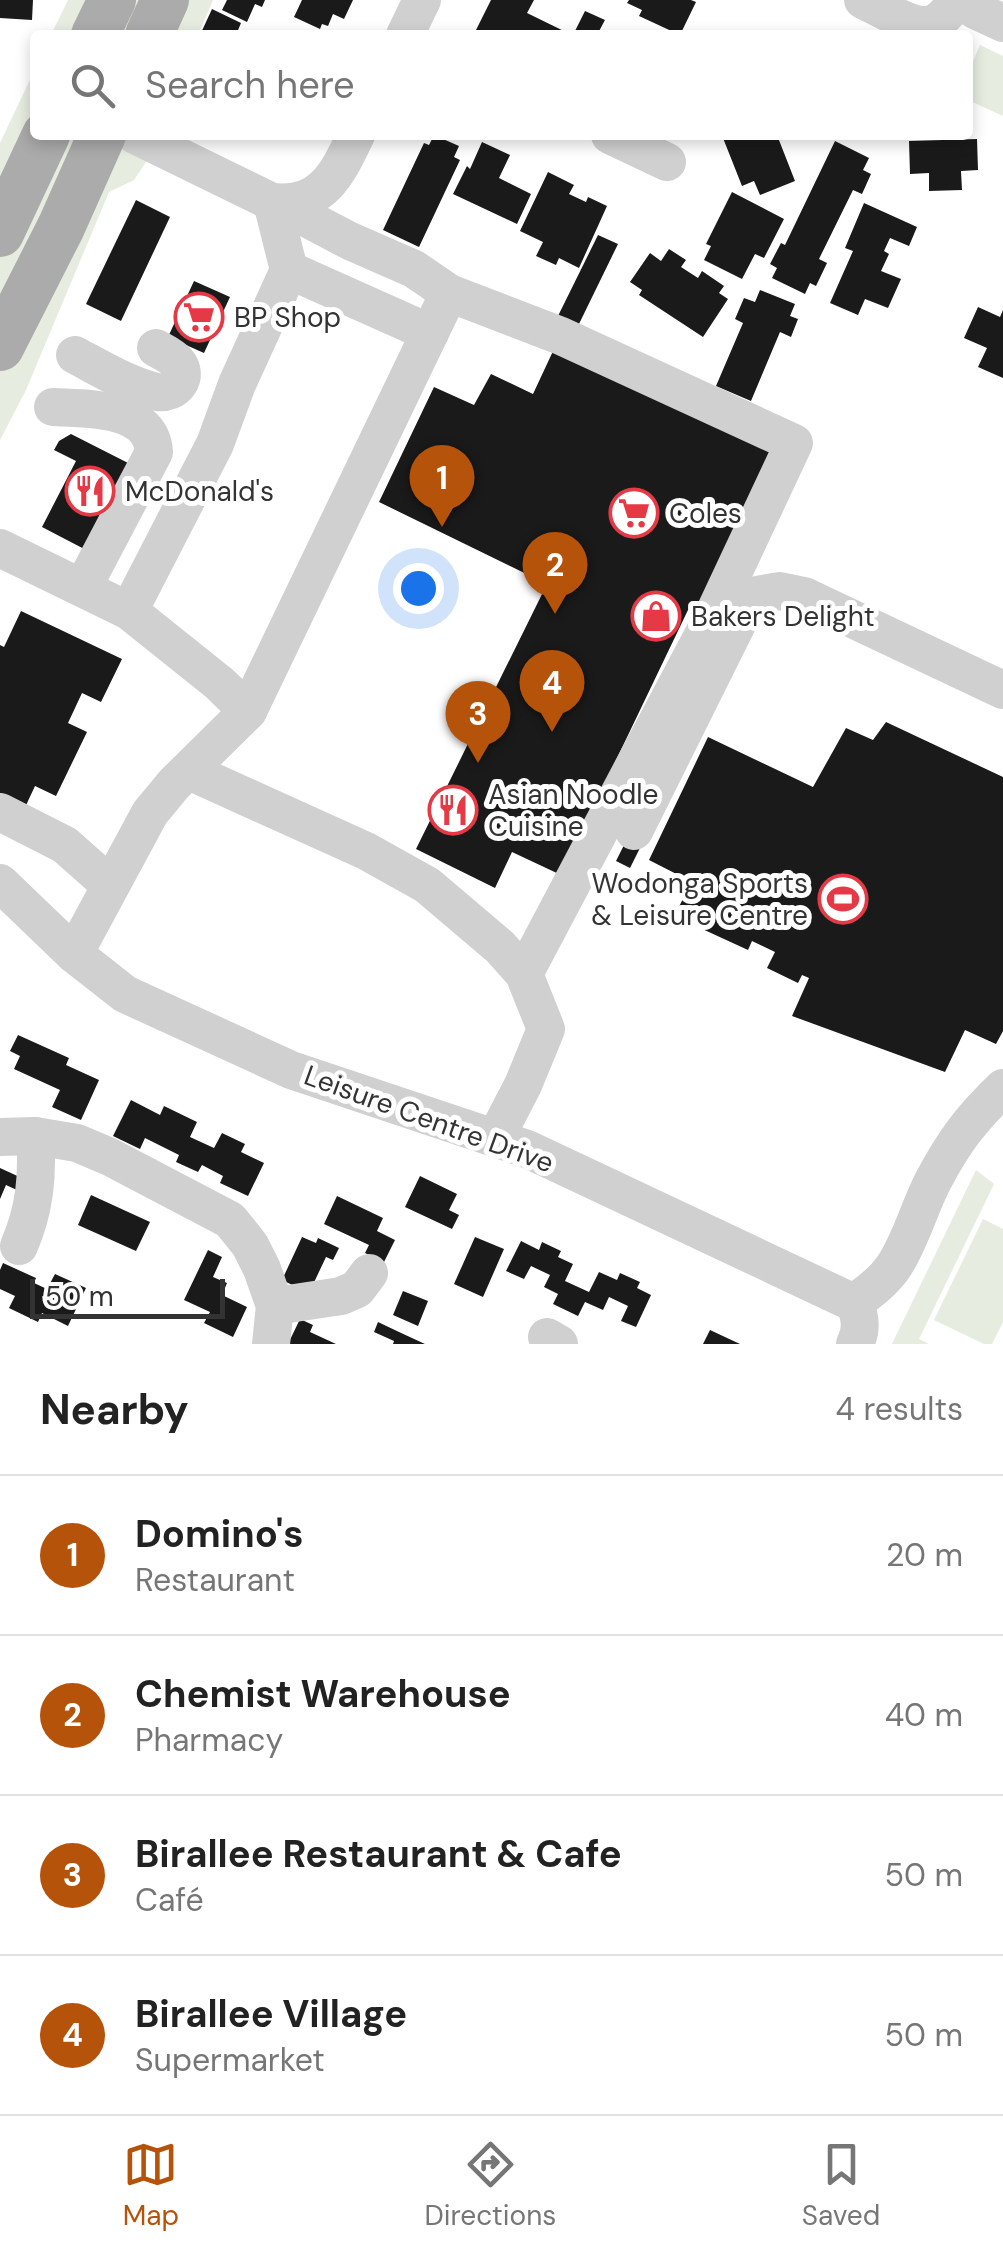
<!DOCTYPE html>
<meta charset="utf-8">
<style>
:root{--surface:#fff;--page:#f6f6f6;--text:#222;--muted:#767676;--line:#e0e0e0;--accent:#b45309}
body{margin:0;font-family:"DM Sans",sans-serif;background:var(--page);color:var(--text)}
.scale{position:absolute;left:30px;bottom:25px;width:195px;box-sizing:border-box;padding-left:10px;border:5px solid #333;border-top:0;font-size:28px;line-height:35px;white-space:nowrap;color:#333;-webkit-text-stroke:8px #fff;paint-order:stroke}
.you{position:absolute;left:418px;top:588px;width:35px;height:35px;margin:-25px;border:8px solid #fff;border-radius:50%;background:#1a73e8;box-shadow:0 0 0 15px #1a73e833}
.badge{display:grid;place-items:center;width:65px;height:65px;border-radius:50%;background:var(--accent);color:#fff;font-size:32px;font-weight:700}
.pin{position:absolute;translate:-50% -82px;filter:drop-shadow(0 2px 5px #0008)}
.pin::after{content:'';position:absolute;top:52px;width:35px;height:30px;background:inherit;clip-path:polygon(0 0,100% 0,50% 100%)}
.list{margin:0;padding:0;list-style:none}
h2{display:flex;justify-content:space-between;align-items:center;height:130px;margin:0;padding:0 40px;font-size:42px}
h2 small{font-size:32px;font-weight:400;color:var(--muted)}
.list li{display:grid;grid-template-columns:65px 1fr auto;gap:30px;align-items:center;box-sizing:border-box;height:160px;padding:0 40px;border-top:2px solid var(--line)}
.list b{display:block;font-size:38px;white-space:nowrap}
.list p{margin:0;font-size:32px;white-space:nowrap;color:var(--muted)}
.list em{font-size:32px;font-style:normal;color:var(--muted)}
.icon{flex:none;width:55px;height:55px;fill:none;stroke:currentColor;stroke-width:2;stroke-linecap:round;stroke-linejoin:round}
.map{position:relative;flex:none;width:1003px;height:1344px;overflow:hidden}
.search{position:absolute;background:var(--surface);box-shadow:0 5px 15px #0003;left:30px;right:30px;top:30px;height:110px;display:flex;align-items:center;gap:25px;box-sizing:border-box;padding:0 35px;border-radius:10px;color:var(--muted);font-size:38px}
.sheet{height:770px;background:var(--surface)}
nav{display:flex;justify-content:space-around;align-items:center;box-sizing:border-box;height:140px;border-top:2px solid var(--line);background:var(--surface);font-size:28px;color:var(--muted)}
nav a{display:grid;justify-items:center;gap:5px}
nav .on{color:var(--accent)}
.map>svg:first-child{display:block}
.green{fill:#e6ecdf}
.building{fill:#1a1a1a}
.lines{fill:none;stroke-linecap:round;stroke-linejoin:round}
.minor{stroke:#d0d0d0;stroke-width:38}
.major{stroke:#ababab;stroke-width:48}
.labels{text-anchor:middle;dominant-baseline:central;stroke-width:10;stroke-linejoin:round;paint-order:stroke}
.poi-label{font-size:28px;fill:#333;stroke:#fff;text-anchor:start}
.street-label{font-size:28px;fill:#333;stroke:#fff}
</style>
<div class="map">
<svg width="1003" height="1344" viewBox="0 0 1003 1344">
<rect width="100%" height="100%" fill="#fff"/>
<g class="green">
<path d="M68 0H213L198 35H51Z"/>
<path d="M980 45 1003 56V116L968 100V73Z"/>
<path d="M35 69V135H164L134 180 109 192 26 390 0 440V143Z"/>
<path d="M976 1170 994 1184 919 1339 929 1344H892Z"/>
<path d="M983 1219 1003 1229V1322L992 1344H984L934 1320Z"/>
</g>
<g class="building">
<path d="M0 0H33L32 20 0 18Z"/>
<path d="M227 0H265L262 7 255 4 247 22 222 10Z"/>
<path d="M302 0H353L344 19 333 14 328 26 322 24 320 29 294 17Z"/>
<path d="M491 0H534L527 13 572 35H482L475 32Z"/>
<path d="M629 0H691L696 2 680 35 639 16 642 10 627 3Z"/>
<path d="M212 9 241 23 236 35H200Z"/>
<path d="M585 11 605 20 597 35H573Z"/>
<path d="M434 135 459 146 454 157 460 160 419 247 383 230 424 143 429 145Z"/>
<path d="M729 135H777L795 181 760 195 754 181 742 186 723 138Z"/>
<path d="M977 139 978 170 961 171 962 190 929 191V173L910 174 909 141Z"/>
<path d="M835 141 869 158 863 170 871 174 862 194 853 190 819 259 827 263 816 286 810 283 805 294 772 278 777 268 770 264 781 243 785 245Z"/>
<path d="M482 142 510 155 499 178 531 194 517 224 453 194 467 166 470 169Z"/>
<path d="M548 172 574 185 569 194 586 202 588 197 607 206 579 268 559 258 556 265 536 256 543 242 520 231Z"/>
<path d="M732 192 784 219 764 258 755 254 742 279 704 260 711 246 706 244Z"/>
<path d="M136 200 170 217 121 321 86 304Z"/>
<path d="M864 203 917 227 909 246 890 238 884 251 889 254 881 271 901 279 888 308 865 299 858 315 830 303 853 251 845 248Z"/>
<path d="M598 235 618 244 578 326 558 316Z"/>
<path d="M669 249 686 260 681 267 698 278 702 271 724 286 719 293 728 299 703 337 639 295 642 290 630 282 650 253 661 261Z"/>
<path d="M194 281 230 297 204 353 168 337Z"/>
<path d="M760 290 795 304 790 316 798 319 791 337 780 332 751 401 716 386 743 323 735 319 744 298 755 302Z"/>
<path d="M978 307 1000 317 1003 310V378L978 367 987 348 964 338Z"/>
<path d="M554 349 776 454 700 615 688 610 561 875 512 852 495 888 416 849 547 584 379 502 434 387 474 405 491 374 533 394Z"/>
<path d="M71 434 132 465 88 551 42 527 76 461 54 450 59 441Z"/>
<path d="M21 611 122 659 101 702 82 693 68 723 87 732 56 796 35 786 14 831 0 824V645L4 647Z"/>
<path d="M886 722 1003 777V1031L996 1044 965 1030 945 1072 792 1016 809 978 802 975 798 983 767 968 775 952 752 941 748 950 674 916 692 882 649 860 708 737 813 787 846 728 873 740Z"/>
<path d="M626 841 640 848 630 868 616 861Z"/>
<path d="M18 1035 69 1058 66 1065 99 1080 81 1120 52 1107 60 1090 14 1069 20 1056 10 1051Z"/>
<path d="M131 1100 160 1115 164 1106 197 1122 190 1137 214 1148 222 1133 245 1144 241 1152 264 1163 248 1196 220 1183 223 1176 202 1165 198 1172 176 1162 179 1155 145 1138 140 1149 113 1136Z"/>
<path d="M0 1168 24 1179 19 1191 6 1185 0 1199Z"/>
<path d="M420 1176 457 1194 449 1210 459 1215 452 1229 405 1207Z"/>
<path d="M91 1195 150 1222 136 1251 78 1225Z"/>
<path d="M337 1196 383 1218 377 1231 395 1240 384 1262 365 1253 369 1245 324 1224Z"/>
<path d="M302 1237 316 1243 318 1238 339 1248 333 1260 326 1257 309 1293 282 1280Z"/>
<path d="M475 1237 504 1249 483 1297 454 1284Z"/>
<path d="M521 1241 539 1250 542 1242 561 1251 558 1257 573 1264 565 1281 589 1292 599 1272 617 1280 620 1273 640 1282 637 1288 651 1295 636 1327 621 1321 628 1306 609 1297 603 1310 585 1302 578 1316 553 1304 558 1294 544 1287 550 1275 531 1266 524 1279 506 1271Z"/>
<path d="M208 1250 222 1257 213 1277 227 1283 222 1295 247 1307 233 1337 204 1323 210 1312 184 1300Z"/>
<path d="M3 1263 36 1278 34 1283 47 1289 55 1274 86 1288 68 1326 42 1313 38 1322 9 1308 15 1296 0 1289V1270Z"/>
<path d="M403 1291 428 1301 418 1326 393 1315Z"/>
<path d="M300 1319 313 1325 310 1332 336 1344H288Z"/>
<path d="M378 1322 399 1332 425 1344H393L394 1341 374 1332Z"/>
<path d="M710 1330 740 1344H703Z"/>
</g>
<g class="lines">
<g class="minor">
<path d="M863 0C878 7 910 26 925 25 939 25 950 10 957 0"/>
<path d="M966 0 975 10 1003 23"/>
<path d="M405 35 422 0"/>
<path d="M135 135 272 202C322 207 337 175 356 135"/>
<path d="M610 135 667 162"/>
<path d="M307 199 310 220 350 241 414 269 449 293 561 336 794 443 711 620 524 974"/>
<path d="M289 270 430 333"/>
<path d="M75 355C100 368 129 386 157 392 175 395 190 377 177 362 172 356 163 352 156 348"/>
<path d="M53 407C88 409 151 406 154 452L83 587"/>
<path d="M0 548 129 611 219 683 248 711"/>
<path d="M129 611 215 444 237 384 289 270 272 202"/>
<path d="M189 771 366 851 427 885 500 947 524 974 546 1029 523 1085 496 1137"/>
<path d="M0 812 65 845 110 885"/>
<path d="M634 831 744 610 757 595 780 591 804 596 1003 690"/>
<path d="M0 883 74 954 125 994 291 1070 527 1149 854 1303C861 1317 862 1330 855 1344"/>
<path d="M74 954 150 813 174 784 248 711 449 293"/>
<path d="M0 1137 35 1136 77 1143 110 1157 230 1220 250 1245 262 1269 275 1306 271 1344"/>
<path d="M19 1246C35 1209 38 1175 35 1136"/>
<path d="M854 1303C869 1292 884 1281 894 1266 911 1240 919 1208 933 1181 954 1141 971 1119 1003 1088"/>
<path d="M275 1306 341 1296 357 1289 369 1273"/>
<path d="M547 1337 559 1344"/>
</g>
<g class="major">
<path d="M95 35 112 0"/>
<path d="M149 35 165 0"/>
<path d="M0 233 46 135"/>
<path d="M0 347 61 227 102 135"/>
</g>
</g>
<defs>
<g id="supermarket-ring" transform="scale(2.5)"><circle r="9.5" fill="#fff" stroke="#e63946" stroke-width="1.5"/><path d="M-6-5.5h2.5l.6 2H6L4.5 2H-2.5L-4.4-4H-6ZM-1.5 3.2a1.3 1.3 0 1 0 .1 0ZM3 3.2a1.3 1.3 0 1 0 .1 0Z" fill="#e63946"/></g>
<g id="restaurant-ring" transform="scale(2.5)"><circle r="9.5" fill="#fff" stroke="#e63946" stroke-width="1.5"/><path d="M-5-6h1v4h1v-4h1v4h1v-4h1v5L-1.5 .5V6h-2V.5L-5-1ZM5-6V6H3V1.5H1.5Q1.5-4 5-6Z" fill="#e63946"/></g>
<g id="shop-ring" transform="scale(2.5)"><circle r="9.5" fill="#fff" stroke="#e63946" stroke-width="1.5"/><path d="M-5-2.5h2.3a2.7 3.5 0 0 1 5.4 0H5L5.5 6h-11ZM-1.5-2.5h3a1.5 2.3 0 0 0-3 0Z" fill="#e63946"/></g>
<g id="stadium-ring" transform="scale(2.5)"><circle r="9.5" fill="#fff" stroke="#e63946" stroke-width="1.5"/><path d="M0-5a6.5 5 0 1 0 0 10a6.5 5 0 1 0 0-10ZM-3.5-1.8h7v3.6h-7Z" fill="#e63946"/></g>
</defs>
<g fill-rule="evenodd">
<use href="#supermarket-ring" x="199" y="317"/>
<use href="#restaurant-ring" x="90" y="491"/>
<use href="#supermarket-ring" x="634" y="513"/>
<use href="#shop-ring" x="656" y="616"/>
<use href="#restaurant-ring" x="453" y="810"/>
<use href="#stadium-ring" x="843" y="899"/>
</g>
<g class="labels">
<g class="poi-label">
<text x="234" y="317">BP Shop</text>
<text x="125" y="491">McDonald's</text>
<text x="669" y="513">Coles</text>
<text x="691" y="616">Bakers Delight</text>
<text x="488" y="794">Asian Noodle<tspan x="488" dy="32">Cuisine</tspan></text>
<text x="808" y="883" text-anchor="end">Wodonga Sports<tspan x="808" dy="32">&amp; Leisure Centre</tspan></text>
</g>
<g class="street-label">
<text transform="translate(429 1119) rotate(20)">Leisure Centre Drive</text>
</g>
</g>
</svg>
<div class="scale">50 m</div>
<div class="you"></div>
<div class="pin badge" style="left:442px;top:527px">1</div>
<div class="pin badge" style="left:555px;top:614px">2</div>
<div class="pin badge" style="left:478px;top:763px">3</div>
<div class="pin badge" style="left:552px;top:732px">4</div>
<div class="search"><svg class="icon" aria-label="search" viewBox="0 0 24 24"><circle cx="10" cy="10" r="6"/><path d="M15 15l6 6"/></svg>Search here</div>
</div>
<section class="sheet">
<h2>Nearby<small>4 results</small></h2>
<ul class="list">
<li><span class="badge">1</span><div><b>Domino's</b><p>Restaurant</p></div><em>20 m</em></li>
<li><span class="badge">2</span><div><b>Chemist Warehouse</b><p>Pharmacy</p></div><em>40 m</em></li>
<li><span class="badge">3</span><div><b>Birallee Restaurant &amp; Cafe</b><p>Café</p></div><em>50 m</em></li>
<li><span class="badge">4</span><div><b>Birallee Village</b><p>Supermarket</p></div><em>50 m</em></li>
</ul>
</section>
<nav>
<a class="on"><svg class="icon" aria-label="map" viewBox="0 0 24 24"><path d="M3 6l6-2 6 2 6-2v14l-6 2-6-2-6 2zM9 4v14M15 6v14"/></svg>Map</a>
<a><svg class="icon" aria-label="directions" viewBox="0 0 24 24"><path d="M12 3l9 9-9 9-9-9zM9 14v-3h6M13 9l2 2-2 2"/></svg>Directions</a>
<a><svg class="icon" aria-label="saved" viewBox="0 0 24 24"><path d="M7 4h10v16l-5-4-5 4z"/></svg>Saved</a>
</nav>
